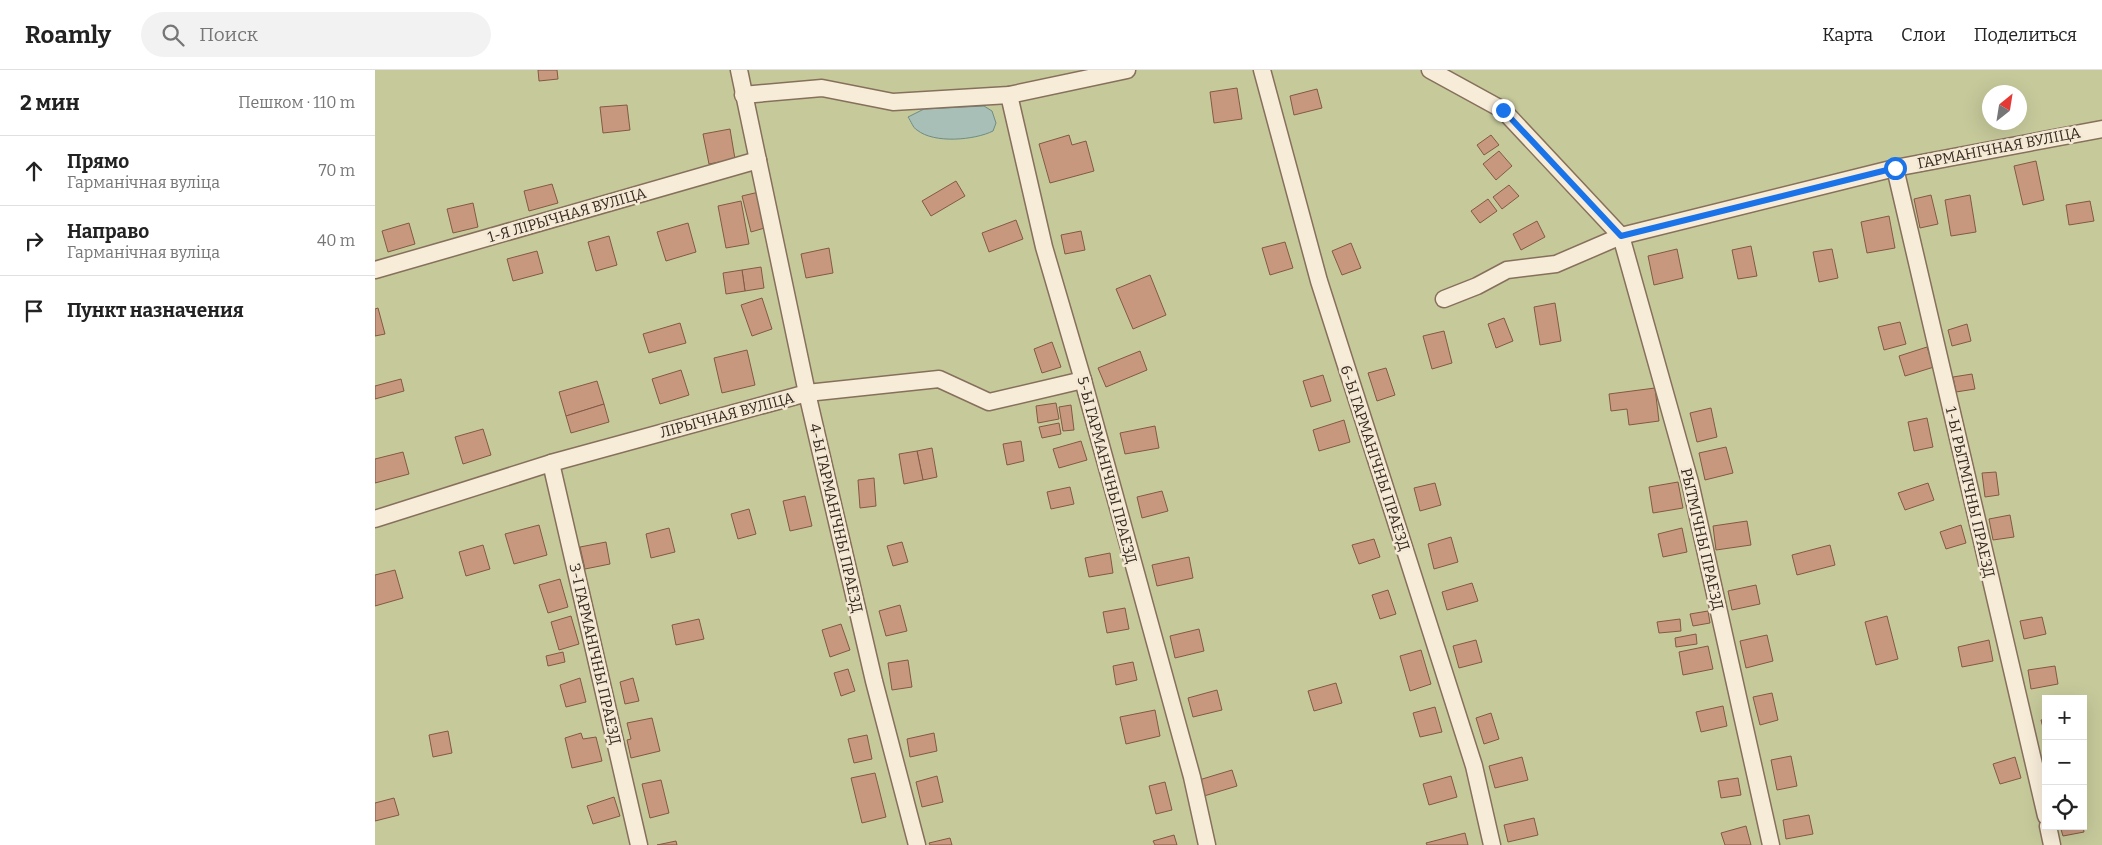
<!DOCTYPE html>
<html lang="ru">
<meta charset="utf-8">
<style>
:root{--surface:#fff;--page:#f2f2f2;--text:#222;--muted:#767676;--line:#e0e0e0}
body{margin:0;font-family:Bitter,serif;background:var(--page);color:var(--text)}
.controls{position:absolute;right:15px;bottom:15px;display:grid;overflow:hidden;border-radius:0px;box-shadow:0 5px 20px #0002}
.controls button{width:45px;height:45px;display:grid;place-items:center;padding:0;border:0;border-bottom:1px solid var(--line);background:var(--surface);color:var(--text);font:25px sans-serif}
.compass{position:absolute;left:1607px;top:15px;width:45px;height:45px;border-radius:50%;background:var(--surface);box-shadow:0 5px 20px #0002;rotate:30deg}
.stop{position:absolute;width:15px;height:15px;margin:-11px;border:4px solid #1a73e8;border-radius:50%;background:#fff}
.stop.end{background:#1a73e8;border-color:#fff;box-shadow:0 1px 5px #0008}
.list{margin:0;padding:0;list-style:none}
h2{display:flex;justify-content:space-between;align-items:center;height:65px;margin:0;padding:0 20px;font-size:21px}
h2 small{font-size:16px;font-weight:400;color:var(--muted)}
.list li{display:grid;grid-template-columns:32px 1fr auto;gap:15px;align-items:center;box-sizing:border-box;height:70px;padding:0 20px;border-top:1px solid var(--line)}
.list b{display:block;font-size:19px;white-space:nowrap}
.list p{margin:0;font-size:16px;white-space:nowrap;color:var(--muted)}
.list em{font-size:16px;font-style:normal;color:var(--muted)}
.icon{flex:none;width:28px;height:28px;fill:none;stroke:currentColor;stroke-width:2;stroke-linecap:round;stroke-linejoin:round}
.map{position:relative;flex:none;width:1727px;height:775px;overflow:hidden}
header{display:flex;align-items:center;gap:30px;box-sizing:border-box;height:70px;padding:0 25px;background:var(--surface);border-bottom:1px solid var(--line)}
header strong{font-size:24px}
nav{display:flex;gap:28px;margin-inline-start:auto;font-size:18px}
.search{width:350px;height:45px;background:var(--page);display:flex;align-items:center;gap:12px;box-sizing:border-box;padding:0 18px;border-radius:28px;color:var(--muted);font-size:19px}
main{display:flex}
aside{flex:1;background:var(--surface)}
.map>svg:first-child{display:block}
.green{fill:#c6c99a;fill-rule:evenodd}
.water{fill:#a7bfb7;stroke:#6e8d84}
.building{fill:#c7987e;stroke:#835944}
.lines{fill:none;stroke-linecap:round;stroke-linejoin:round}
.lane-casing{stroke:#86705c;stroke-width:19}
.lane{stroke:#f7ecd8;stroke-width:16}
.route{stroke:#1a73e8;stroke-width:6}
.labels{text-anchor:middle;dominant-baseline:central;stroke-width:5;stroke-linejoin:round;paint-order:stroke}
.street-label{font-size:15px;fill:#37291f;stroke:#f3e9d5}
</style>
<header>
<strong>Roamly</strong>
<div class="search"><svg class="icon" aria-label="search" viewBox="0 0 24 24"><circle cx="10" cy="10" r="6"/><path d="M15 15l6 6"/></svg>Поиск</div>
<nav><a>Карта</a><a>Слои</a><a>Поделиться</a></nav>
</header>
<main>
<aside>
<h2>2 мин<small>Пешком · 110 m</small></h2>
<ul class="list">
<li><svg class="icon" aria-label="ahead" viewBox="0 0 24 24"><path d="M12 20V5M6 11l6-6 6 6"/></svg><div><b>Прямо</b><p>Гарманічная вуліца</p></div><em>70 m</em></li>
<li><svg class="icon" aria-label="right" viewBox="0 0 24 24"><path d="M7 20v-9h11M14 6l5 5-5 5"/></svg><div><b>Направо</b><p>Гарманічная вуліца</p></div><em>40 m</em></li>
<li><svg class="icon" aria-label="arrive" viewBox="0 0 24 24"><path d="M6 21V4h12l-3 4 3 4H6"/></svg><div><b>Пункт назначения</b></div></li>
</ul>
</aside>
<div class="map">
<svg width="1727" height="775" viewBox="0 0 1727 775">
<rect width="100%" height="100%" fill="#ecdec6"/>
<path class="green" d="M0 0H1727V775H0ZM1614 22H1644V52H1614ZM1671 629H1708V756H1671Z"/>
<path class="water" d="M609 36 617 41 621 53 618 61C600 70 559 74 542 60 538 58 536 51 533 47L549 39Z"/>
<g class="building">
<path d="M163 0H182L183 9 164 11Z"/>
<path d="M862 18 867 49 839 53 835 22Z"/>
<path d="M942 19 947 38 919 45 915 26Z"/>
<path d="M252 35 255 60 228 63 225 37Z"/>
<path d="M355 59 360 89 334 94 328 64Z"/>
<path d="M694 65 697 75 711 71 719 101 675 113 664 74Z"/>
<path d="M1116 65 1124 75 1109 85 1102 75Z"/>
<path d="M1124 81 1137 96 1121 110 1108 94Z"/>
<path d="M1661 91 1669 130 1648 135 1639 96Z"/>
<path d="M581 111 590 126 556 146 547 131Z"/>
<path d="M177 114 183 133 154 141 149 121Z"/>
<path d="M1134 115 1144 126 1127 139 1118 127Z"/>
<path d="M384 122 393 157 376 162 367 126Z"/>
<path d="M1556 125 1563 154 1545 158 1539 129Z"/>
<path d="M1595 125 1601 162 1576 166 1570 130Z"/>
<path d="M1113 129 1122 141 1105 153 1096 141Z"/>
<path d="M366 131 374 174 351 178 343 136Z"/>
<path d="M1715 131 1719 151 1694 155 1691 135Z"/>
<path d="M98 133 103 157 78 163 72 139Z"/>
<path d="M1514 146 1520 178 1492 183 1486 152Z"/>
<path d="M641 150 648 169 614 182 607 163Z"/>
<path d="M1162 151 1170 167 1146 180 1138 164Z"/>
<path d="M34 153 40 174 13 182 7 161Z"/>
<path d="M313 153 321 182 291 191 282 162Z"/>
<path d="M706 161 710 180 690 184 686 165Z"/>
<path d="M234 166 242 195 221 201 213 172Z"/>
<path d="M910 172 918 198 895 205 887 178Z"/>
<path d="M976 173 986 198 967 205 957 181Z"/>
<path d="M1376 176 1382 206 1363 209 1357 180Z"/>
<path d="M454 178 458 203 431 208 426 184Z"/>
<path d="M1302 179 1308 208 1279 215 1273 186Z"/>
<path d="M1457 179 1463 208 1444 212 1438 182Z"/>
<path d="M162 181 168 203 138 211 132 189Z"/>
<path d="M386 197 389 218 370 221 367 200Z"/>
<path d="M367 200 370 221 351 224 348 203Z"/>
<path d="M775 205 791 245 758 259 741 219Z"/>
<path d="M387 228 397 259 377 266 366 235Z"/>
<path d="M1180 233 1186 271 1165 275 1159 237Z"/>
<path d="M3 238 10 264 0 266V239Z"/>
<path d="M1129 248 1138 271 1121 278 1113 254Z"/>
<path d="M1525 252 1531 274 1509 280 1503 257Z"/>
<path d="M305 253 311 273 274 283 268 264Z"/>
<path d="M1592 254 1596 271 1577 276 1573 260Z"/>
<path d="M1069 261 1077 293 1057 299 1048 266Z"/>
<path d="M677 272 686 297 667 303 659 279Z"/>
<path d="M1552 277 1559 297 1530 306 1524 286Z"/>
<path d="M372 280 380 315 347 323 339 288Z"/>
<path d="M765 281 772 300 731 317 723 298Z"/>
<path d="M1011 298 1020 325 1002 331 993 303Z"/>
<path d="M306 300 314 325 285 334 277 309Z"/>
<path d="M1597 304 1600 319 1581 322 1578 307Z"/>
<path d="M948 305 956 331 936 337 928 311Z"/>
<path d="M26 309 29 321 0 329V316Z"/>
<path d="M222 311 229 334 191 346 184 322Z"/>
<path d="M1280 318 1284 351 1254 355 1252 339 1236 341 1234 324Z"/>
<path d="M681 333 684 349 663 353 661 336Z"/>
<path d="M229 334 234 352 196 363 191 346Z"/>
<path d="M696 335 699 360 688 361 684 337Z"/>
<path d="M1336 338 1342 367 1322 372 1315 343Z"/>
<path d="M1552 348 1558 377 1539 381 1533 352Z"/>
<path d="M969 350 975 372 944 381 938 360Z"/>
<path d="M684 353 686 364 667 368 664 357Z"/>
<path d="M780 356 784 378 750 384 745 363Z"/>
<path d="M108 359 116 385 88 394 80 367Z"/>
<path d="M646 371 649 391 632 395 628 374Z"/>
<path d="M706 371 712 390 684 398 678 379Z"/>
<path d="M1351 377 1358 403 1330 410 1324 383Z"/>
<path d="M557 378 562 407 548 410 542 381Z"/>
<path d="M542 381 548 410 529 414 524 384Z"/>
<path d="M28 382 34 404 0 413V389Z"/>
<path d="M1621 402 1624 425 1610 427 1607 403Z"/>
<path d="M499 408 501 436 485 438 483 410Z"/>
<path d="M1303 412 1308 438 1278 443 1274 417Z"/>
<path d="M1060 413 1066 435 1045 441 1039 418Z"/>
<path d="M1553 413 1559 430 1530 440 1523 423Z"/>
<path d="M695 417 699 434 676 439 672 422Z"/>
<path d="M787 421 793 441 767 448 762 427Z"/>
<path d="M430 426 437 456 415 461 408 431Z"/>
<path d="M374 439 381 464 363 469 356 444Z"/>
<path d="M1635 445 1639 467 1618 470 1614 449Z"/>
<path d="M1372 451 1376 475 1341 480 1338 456Z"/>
<path d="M164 455 172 485 139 494 130 464Z"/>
<path d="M1586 455 1591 473 1571 479 1565 462Z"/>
<path d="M294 458 300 482 276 488 271 464Z"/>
<path d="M1307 458 1312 482 1288 487 1283 464Z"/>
<path d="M1076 467 1083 492 1059 499 1053 474Z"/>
<path d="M999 469 1005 487 984 494 977 475Z"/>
<path d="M231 472 235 494 210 499 205 477Z"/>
<path d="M527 472 533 492 518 496 512 476Z"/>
<path d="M108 475 115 499 91 506 84 482Z"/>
<path d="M1455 475 1460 495 1422 505 1417 485Z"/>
<path d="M735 483 738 503 714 507 710 488Z"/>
<path d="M814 487 818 508 782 516 777 495Z"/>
<path d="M20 500 28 528 0 536V505Z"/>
<path d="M185 509 193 537 173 543 164 515Z"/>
<path d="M1097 513 1103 531 1072 540 1067 522Z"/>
<path d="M1381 515 1385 534 1357 540 1353 521Z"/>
<path d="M1013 520 1021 544 1005 549 997 525Z"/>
<path d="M525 535 532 561 511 566 504 541Z"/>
<path d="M750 538 754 559 732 563 728 542Z"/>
<path d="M1333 541 1335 553 1318 556 1315 544Z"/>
<path d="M196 546 204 574 184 580 176 552Z"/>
<path d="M1512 546 1523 589 1501 595 1490 552Z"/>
<path d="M1667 547 1671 564 1649 569 1645 551Z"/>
<path d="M324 549 329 569 301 575 297 555Z"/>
<path d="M1305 549 1306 561 1284 563 1282 552Z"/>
<path d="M466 554 475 580 455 587 447 560Z"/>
<path d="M824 559 829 581 800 588 795 566Z"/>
<path d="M1321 564 1322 574 1301 577 1300 568Z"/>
<path d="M1392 565 1398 591 1371 598 1365 571Z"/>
<path d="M1101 570 1107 592 1084 598 1078 576Z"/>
<path d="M1614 570 1618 591 1587 597 1583 577Z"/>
<path d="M1333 576 1338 599 1308 605 1304 582Z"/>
<path d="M1046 580 1056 614 1035 621 1025 586Z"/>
<path d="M188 582 190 592 173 596 171 586Z"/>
<path d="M533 590 537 617 517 620 513 593Z"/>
<path d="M758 592 762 610 741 615 738 596Z"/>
<path d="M1680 596 1683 614 1656 619 1653 600Z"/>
<path d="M473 599 480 621 466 626 459 603Z"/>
<path d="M205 608 211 632 191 637 185 615Z"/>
<path d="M258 608 264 631 250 634 245 612Z"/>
<path d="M961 613 967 633 939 641 933 621Z"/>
<path d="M842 620 847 640 818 647 813 628Z"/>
<path d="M1397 623 1403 650 1385 655 1378 627Z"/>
<path d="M1348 636 1352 656 1326 662 1321 642Z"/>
<path d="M1060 637 1067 662 1045 667 1038 643Z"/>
<path d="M780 640 785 666 751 674 745 647Z"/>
<path d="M1116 643 1124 669 1109 674 1101 648Z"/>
<path d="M277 648 285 681 256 688 252 670 256 669 252 653Z"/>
<path d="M1671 649V669L1666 650Z"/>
<path d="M73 661 77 683 58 687 54 665Z"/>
<path d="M206 663 208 669 221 667 227 691 197 698 190 668Z"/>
<path d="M559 663 562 681 535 687 532 669Z"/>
<path d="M492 665 497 689 479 693 473 669Z"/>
<path d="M1416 686 1422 716 1402 720 1396 690Z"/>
<path d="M1147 687 1153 710 1120 718 1114 696Z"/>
<path d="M1640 687 1646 708 1625 714 1618 694Z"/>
<path d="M857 700 862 716 829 726 824 710Z"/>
<path d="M500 703 511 747 487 753 476 708Z"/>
<path d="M562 706 568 732 547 737 541 712Z"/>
<path d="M1076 706 1082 727 1054 735 1048 714Z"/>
<path d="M1363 708 1366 725 1346 728 1343 711Z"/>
<path d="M286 710 294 743 275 748 267 714Z"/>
<path d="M790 712 797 740 781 744 774 716Z"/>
<path d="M239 727 245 746 218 754 212 736Z"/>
<path d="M19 728 24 745 0 751V733Z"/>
<path d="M1434 745 1438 764 1411 769 1408 750Z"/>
<path d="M1159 748 1163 765 1133 772 1129 755Z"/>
<path d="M1371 756 1376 775H1350L1346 763Z"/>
<path d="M1685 756H1708L1709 762 1688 766Z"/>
<path d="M1090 763 1093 775H1052L1051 773Z"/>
<path d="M799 765 802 775H780L778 771Z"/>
<path d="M575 768 577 775H555L554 773Z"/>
<path d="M301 771 302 775H282Z"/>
</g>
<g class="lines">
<g class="lane-casing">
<g id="lane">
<path d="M364 0 432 323 499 611 542 775"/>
<path d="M887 0 944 211 1099 696 1117 775"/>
<path d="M1055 0 1128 40 1246 166 1520 98 1727 59"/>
<path d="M368 25 447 18 518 32 634 25 752 0"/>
<path d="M634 25 669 177 708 310 817 707 832 775"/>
<path d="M1520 98 1671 746"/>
<path d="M0 200 383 90"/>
<path d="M1069 229 1102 216 1132 200 1181 194 1246 166 1315 412 1396 775"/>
<path d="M176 393 264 775"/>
<path d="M0 449 176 393 432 323 564 309 614 332 708 310"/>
<path d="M1673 756 1677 775"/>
</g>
</g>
<use href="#lane" class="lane"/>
</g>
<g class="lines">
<path class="route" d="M1128 40 1246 166 1520 98"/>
</g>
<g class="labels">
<g class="street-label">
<text transform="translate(1624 78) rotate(-11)">ГАРМАНІЧНАЯ ВУЛІЦА</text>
<text transform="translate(192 145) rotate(-16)">1-Я ЛІРЫЧНАЯ ВУЛІЦА</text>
<text transform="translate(352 345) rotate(-15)">ЛІРЫЧНАЯ ВУЛІЦА</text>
<text transform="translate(1000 388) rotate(72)">6-Ы ГАРМАНІЧНЫ ПРАЕЗД</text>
<text transform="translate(732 400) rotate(75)">5-Ы ГАРМАНІЧНЫ ПРАЕЗД</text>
<text transform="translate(1595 422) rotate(77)">1-Ы РЫТМІЧНЫ ПРАЕЗД</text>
<text transform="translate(461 448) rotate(77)">4-Ы ГАРМАНІЧНЫ ПРАЕЗД</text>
<text transform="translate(1327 469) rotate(77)">РЫТМІЧНЫ ПРАЕЗД</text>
<text transform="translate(220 584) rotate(77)">3-І ГАРМАНІЧНЫ ПРАЕЗД</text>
</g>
</g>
</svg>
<div class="controls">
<button>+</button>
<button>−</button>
<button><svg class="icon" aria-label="locate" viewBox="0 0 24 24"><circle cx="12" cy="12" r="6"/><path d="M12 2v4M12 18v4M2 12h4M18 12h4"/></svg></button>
</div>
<svg class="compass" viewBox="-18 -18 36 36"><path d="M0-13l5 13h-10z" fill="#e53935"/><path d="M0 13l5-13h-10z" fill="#767676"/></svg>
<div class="stop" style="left:1520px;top:98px"></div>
<div class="stop end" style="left:1128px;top:40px"></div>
</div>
</main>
